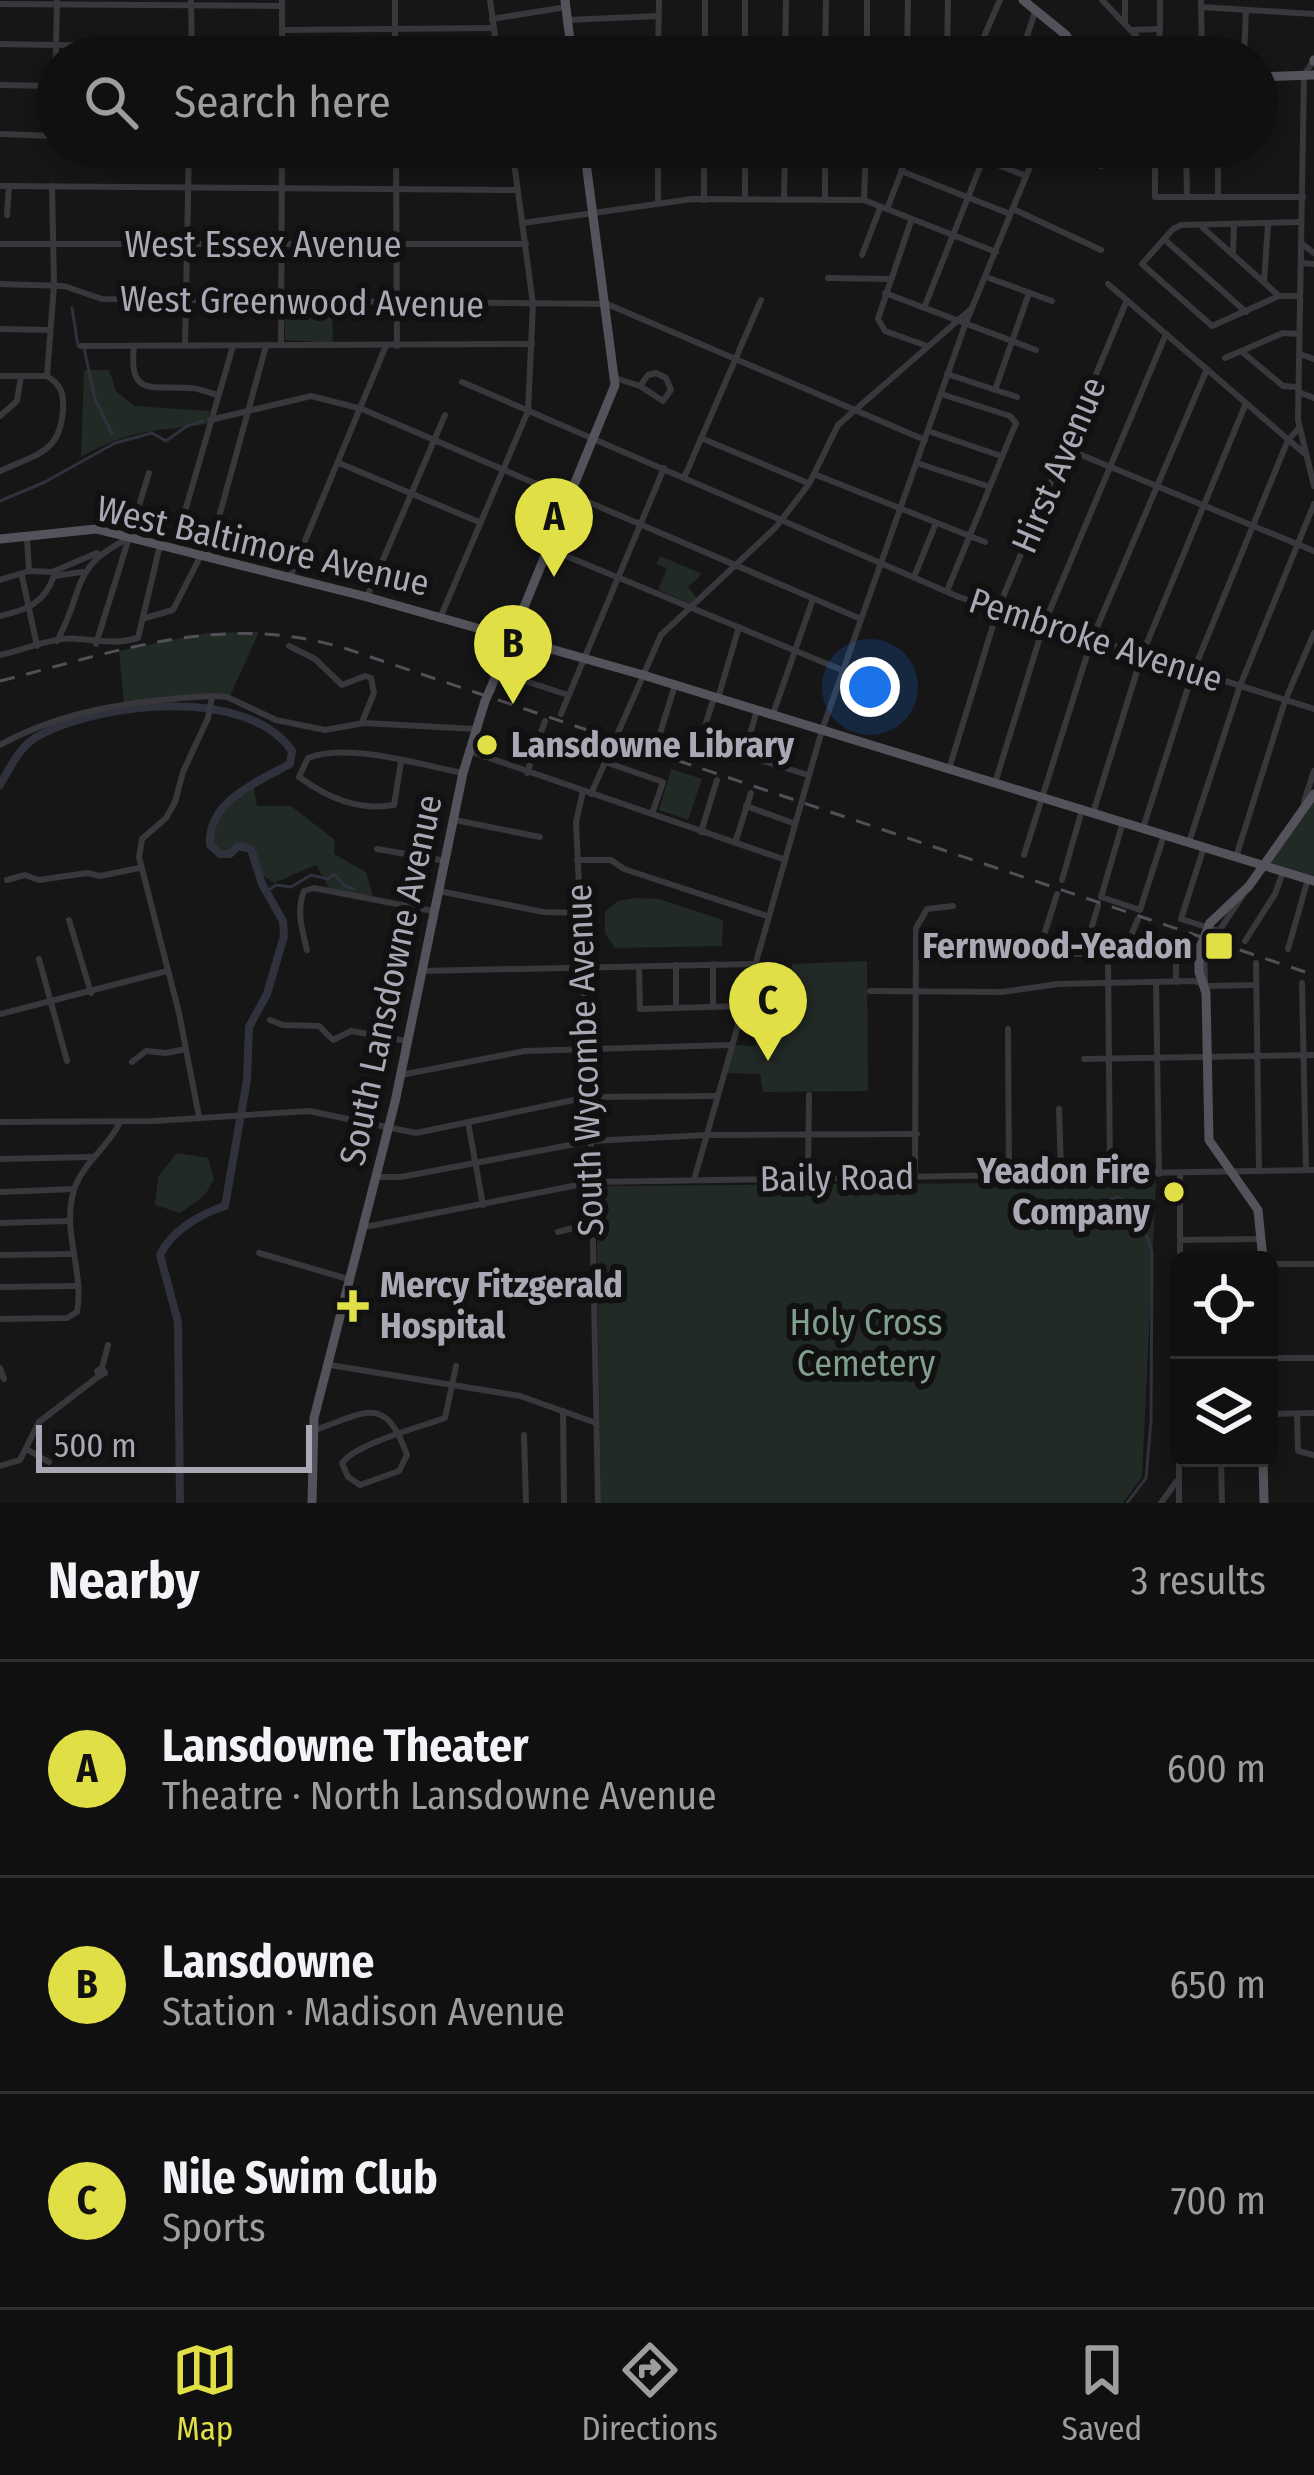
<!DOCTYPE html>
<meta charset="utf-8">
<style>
:root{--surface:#101011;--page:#19191a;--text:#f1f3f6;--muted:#9c9d9f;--line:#303031;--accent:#e0df45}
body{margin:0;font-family:"Fira Sans Condensed",sans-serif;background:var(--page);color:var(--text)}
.controls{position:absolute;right:36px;bottom:36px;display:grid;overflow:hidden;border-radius:18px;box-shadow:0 6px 18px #0003}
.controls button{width:108px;height:108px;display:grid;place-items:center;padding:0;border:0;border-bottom:3px solid var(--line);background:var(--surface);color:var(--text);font:60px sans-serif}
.scale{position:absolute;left:36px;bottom:30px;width:276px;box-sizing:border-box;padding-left:12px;border:6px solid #a9a9b6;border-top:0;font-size:33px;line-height:42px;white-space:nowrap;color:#a9a9b6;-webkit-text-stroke:9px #111112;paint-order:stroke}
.you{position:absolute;left:870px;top:687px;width:42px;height:42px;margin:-30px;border:9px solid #fff;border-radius:50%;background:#1a73e8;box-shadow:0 0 0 18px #1a73e833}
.badge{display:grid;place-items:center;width:78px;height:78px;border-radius:50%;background:var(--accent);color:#111;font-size:39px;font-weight:700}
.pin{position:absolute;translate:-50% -99px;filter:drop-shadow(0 3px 6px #0008)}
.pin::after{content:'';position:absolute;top:63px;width:42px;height:36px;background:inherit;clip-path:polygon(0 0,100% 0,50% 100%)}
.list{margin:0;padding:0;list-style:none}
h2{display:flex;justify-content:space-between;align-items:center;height:156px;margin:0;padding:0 48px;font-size:51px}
h2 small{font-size:39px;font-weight:400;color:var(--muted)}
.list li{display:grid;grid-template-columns:78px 1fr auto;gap:36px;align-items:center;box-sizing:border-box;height:216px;padding:0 48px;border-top:3px solid var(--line)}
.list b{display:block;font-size:45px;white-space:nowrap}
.list p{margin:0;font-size:39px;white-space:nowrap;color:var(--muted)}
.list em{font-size:39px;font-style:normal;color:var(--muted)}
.icon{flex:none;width:66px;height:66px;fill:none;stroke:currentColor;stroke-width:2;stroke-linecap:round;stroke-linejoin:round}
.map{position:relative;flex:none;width:1314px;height:1503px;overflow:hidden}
.search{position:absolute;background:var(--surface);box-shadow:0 6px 18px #0003;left:36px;right:36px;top:36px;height:132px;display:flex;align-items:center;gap:30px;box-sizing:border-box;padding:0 42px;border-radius:66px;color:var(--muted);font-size:45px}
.sheet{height:804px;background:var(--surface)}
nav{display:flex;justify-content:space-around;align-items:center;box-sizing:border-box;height:168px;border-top:3px solid var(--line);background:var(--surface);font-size:33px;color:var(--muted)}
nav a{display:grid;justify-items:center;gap:6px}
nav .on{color:var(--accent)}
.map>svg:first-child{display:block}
.green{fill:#222a26}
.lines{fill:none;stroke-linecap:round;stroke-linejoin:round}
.stream{stroke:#2f323c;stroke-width:3}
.river{stroke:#2f323c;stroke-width:8}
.minor{stroke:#38373c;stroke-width:6}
.major{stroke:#54535b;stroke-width:9}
.rail{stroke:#515057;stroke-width:3;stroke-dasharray:15 12;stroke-linecap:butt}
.major-bridge{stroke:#54535b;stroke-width:9}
.poi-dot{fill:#e0df45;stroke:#111112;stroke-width:4.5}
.labels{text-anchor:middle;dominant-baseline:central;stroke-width:12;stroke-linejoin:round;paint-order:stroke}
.street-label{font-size:36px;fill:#a9a9b6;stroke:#111112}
.poi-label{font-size:36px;font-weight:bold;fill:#a9a9b6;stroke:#111112;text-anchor:start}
.park-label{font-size:36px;fill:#829f8d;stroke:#111112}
</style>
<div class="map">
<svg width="1314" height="1503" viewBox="0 0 1314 1503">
<rect width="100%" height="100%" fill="#161617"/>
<g class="green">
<path d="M284 305H332L333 343 285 340Z"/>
<path d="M84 370H109L116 391 134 406 210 411 207 424C151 432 134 428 81 457Z"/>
<path d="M660 556 702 574 688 587 697 598 691 604 658 590 667 569 657 564Z"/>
<path d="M259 632 229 698 124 704 119 651 206 633Z"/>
<path d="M671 769 702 779 688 820 659 810Z"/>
<path d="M253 782 257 806H291L335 840 334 854 366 872 374 900 331 891 316 865 274 883 258 872 249 847 238 846 226 856 213 850 209 832 221 812Z"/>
<path d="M1314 800V876L1269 862Z"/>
<path d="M635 898 659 899 723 920 722 946 615 948 605 933V912L618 901Z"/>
<path d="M867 961 868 1091 763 1092 760 1074 727 1073 734 1045 755 1046 764 1010 748 1006 759 973H791L792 964Z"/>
<path d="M177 1153 208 1158 214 1179 205 1195 180 1213 155 1205 158 1177Z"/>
<path d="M1156 1182 1142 1477 1123 1503H601L596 1186Z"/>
</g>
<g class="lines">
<g class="stream">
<path d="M72 308 78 346 84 348 95 399 112 434"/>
<path d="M0 501 45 482 115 443 152 433 166 441 187 426 203 421"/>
<path d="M266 892 276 885 291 887 311 875 328 879 334 874 345 886 354 889"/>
<path d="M1028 1227 1118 1197 1137 1206 1152 1252 1151 1421 1146 1478 1127 1503"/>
</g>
<path class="river" d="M0 785C11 766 20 745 40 735 103 702 247 686 292 751L290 764C259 781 207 801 210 845L220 854H230L238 846 251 849 262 884 283 921 284 936 267 994 249 1027 247 1080 225 1206C200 1214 171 1231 160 1255L178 1322 180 1503"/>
<g class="minor">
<path d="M191 0 192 57"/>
<path d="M395 0V57"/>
<path d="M490 0 498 57"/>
<path d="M705 0V57"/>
<path d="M745 0V57"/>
<path d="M1102 0 1156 57"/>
<path d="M1201 0 1202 57"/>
<path d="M0 4 282 6"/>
<path d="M1201 7 1314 14"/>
<path d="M492 19 566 7"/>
<path d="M567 20 659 16"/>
<path d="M1125 24V0"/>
<path d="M1160 29V0"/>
<path d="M282 30 494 28"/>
<path d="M1131 30 1160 29 1157 57"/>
<path d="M0 44 282 49"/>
<path d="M282 57V0"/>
<path d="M658 57 659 0"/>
<path d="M785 57 786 0"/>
<path d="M825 57 826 0"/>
<path d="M867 57V0"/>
<path d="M907 57 908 0"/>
<path d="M947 57 948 0"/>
<path d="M975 57 1000 0"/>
<path d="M1020 57 1036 9"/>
<path d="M1244 57 1246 10"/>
<path d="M1314 60 1304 75 1298 420 1314 486"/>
<path d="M0 85 53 86"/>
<path d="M0 134 53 136"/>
<path d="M54 136 57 2"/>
<path d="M396 147 397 346"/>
<path d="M658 147V203"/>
<path d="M951 147 1026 176"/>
<path d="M1065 147 1101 166 1103 147"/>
<path d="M1155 147V197H1303"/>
<path d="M1186 147 1187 197"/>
<path d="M901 171 1010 214"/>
<path d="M0 186 517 190"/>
<path d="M1218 197V147"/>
<path d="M745 199V147"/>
<path d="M704 200V147"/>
<path d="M784 200 785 147"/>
<path d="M825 200V147"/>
<path d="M864 200 866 147"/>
<path d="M887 209 911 147"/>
<path d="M1013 209 1101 250"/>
<path d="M7 215 9 186"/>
<path d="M523 223 692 199 864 200 996 252"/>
<path d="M1203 228 1278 295"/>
<path d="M1164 239 1246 312"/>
<path d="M1301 243 1314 253"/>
<path d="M0 244H526"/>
<path d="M1233 252 1234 225"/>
<path d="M862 255 880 208"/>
<path d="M1301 263 1314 264"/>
<path d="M986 277 1052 301"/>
<path d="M828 278 889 279"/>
<path d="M1264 281 1268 225"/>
<path d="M0 284 64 286 102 299 607 304 925 440"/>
<path d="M1108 284 1305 454"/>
<path d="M885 293 1036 350"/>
<path d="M1300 296H1279L1212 326 1142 264 1173 229 1181 225 1300 222"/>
<path d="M924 308 988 147"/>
<path d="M878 319 911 221"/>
<path d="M878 319 885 331 927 346"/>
<path d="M0 329 50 330"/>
<path d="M185 345 189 147"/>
<path d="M281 345 282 147"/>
<path d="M81 346 532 344"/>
<path d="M134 346C128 398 152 385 189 388 198 388 208 392 217 395"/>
<path d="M1241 351 1283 386 1297 387"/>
<path d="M1299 354 1314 359"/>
<path d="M1225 358 1283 333 1299 334"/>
<path d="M947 374 1017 397"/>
<path d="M0 376H47"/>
<path d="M615 378 640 386 663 401 671 390 666 378 656 373 648 375 640 386"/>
<path d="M462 382 959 597 1314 709"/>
<path d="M995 390 1029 293"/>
<path d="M1298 392 1314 398"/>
<path d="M941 394 1010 416 1016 423 947 591"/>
<path d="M0 416 17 401 21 376"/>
<path d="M210 420 311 396 362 409 567 497"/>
<path d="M928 431 1001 456"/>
<path d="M701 438 808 483"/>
<path d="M1067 449 1314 551"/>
<path d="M339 463 479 522"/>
<path d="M917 463 987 486"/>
<path d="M0 471C37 454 61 453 63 408 64 392 60 384 47 376L54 285 52 186"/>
<path d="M814 474 985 542"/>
<path d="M684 478 761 300"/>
<path d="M572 495 861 619"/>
<path d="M27 538 29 571"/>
<path d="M174 549 233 346"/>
<path d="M549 549 842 670"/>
<path d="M208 557 266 346"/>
<path d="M22 576 37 646"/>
<path d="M54 576 82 572"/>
<path d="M290 577 385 348"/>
<path d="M914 577 936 523"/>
<path d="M0 580 29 571 52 572 97 553"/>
<path d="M367 597 445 415"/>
<path d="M0 616C26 610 44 604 54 576"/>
<path d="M441 616 528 411 533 304 512 147"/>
<path d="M145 618 173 610 201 555"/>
<path d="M57 641C87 586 68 568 131 537"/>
<path d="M96 644 149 473"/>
<path d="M289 646 315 659 342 685 365 676 371 678 374 693 362 722"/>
<path d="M0 655C24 650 54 636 79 639 100 641 116 644 138 638L160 545"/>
<path d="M498 672 568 695"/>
<path d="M718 698 739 627"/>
<path d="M757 710 744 755 808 775"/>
<path d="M561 714 664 468"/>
<path d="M773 714 813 599"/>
<path d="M657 743 675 685"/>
<path d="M0 745C65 709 139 700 212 696L227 697 276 720 325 730 364 723 475 729"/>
<path d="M469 751 783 859"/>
<path d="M696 756 714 697"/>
<path d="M401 762 394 805C358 811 328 798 299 777L308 758C347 742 421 765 463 773"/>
<path d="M605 762 663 782 652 814"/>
<path d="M949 769 998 609 1127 300"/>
<path d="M527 773 545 721"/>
<path d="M995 783 1044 624 1166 334"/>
<path d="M583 791 576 822 591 1141 598 1503"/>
<path d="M591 794 661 635 776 527 809 484 838 425 970 310"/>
<path d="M1304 802 1314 771"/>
<path d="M746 806 793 823"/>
<path d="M1093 813 1142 655 1246 403"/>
<path d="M455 820 540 837"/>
<path d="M1123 822 1101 897 1140 910 1164 835"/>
<path d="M1143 828 1193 672 1288 440 1299 428"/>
<path d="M701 832 717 780"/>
<path d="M1189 842 1240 686 1314 504"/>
<path d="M735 843 751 793"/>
<path d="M1204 847 1181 919 1219 931 1243 895"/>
<path d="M377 849 446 861"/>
<path d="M1024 855 1092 639 1207 369"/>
<path d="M1236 857 1285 701 1314 633"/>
<path d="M577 860H611L624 869 767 916"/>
<path d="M7 880 25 875 39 880 87 873 100 876 139 868"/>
<path d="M1062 880 1082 810"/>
<path d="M439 891 543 912 580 913"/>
<path d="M1057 894 1038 954 1176 953"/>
<path d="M69 920 91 993"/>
<path d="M1245 941 1275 894 1283 872"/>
<path d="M1288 949 1308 879"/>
<path d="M307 950C302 929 296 912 304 891L314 888 433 911"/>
<path d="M1124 952 1138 919"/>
<path d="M1084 953 1098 906"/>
<path d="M1108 957 1110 1174"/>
<path d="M39 959 67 1061"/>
<path d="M1256 963 1259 1171"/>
<path d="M713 964V1005"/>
<path d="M639 967 640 1009 743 1006"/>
<path d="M421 971 753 964"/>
<path d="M1156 982 1159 1174"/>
<path d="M1176 982V953L1180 939 1204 949 1205 981"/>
<path d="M1302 983 1306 1170"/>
<path d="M870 991 1002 992 1058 984 1194 981 1209 986 1256 985"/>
<path d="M676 1006V965"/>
<path d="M0 1014 167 971"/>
<path d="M270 1020 283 1025 319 1026 333 1040 351 1031 407 1041"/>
<path d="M1008 1029 1009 1175"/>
<path d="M1084 1059 1314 1055"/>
<path d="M132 1062 146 1051 166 1053 186 1049"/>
<path d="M401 1075 525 1051 731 1045"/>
<path d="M1059 1109 1061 1174"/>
<path d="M199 1117 179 1013 139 857 142 839 166 818 175 802 183 772 208 718 212 696"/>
<path d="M0 1122 153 1121 309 1111 416 1133 588 1097 717 1096"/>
<path d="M468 1122 483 1205"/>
<path d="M0 1159 91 1157"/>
<path d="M1180 1173V1260"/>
<path d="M915 1175 916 928 927 909 953 906"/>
<path d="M376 1177H401L591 1141 707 1135 917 1134"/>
<path d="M808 1178 809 1095"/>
<path d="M694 1180 822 730 965 325 1038 147"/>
<path d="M0 1192 74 1189"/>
<path d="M0 1223 69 1221"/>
<path d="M365 1227 593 1182 1314 1170"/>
<path d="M558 1232 593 1223"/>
<path d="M1180 1240 1260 1239"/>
<path d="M259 1253 348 1279"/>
<path d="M0 1255 72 1254"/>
<path d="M1269 1264H1314"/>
<path d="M0 1287 76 1286"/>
<path d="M0 1319 67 1318 77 1312C85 1271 60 1230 75 1187 85 1161 108 1147 119 1124"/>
<path d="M1269 1358H1314"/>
<path d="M1179 1363V1503"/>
<path d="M330 1365 520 1396 596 1423"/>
<path d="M0 1368 4 1379"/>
<path d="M102 1368 105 1373 100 1376 97 1371 102 1368 108 1345"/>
<path d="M563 1411 564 1503"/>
<path d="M1269 1414 1314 1413"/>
<path d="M1297 1414 1298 1451 1314 1455"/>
<path d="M315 1430C367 1412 385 1394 407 1455L399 1471 360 1485 348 1477 342 1463C355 1444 420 1427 445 1418L456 1366"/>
<path d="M524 1435 526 1503"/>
<path d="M28 1450 49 1462"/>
<path d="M1221 1458 1222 1503"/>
<path d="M0 1466 20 1460 39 1422 99 1376"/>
<path d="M1161 1503 1176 1482"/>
</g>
<g class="major">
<path d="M565 0 572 57"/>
<path d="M1023 0 1066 35 1078 57"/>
<path d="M1064 35 1066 57"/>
<path d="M1314 60V61"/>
<path d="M1257 77 1314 75"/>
<path d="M0 539 96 529 367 597 643 675 1314 881"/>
<path d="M490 690 615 385 584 147"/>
<path d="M1210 923 1249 886 1314 794"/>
<path d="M1199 951V972L1206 993 1209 1140 1258 1210 1263 1260"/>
<path d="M1263 1458 1264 1503"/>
<path d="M312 1503 314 1418 395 1102 463 773 485 701"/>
</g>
<path class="rail" d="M0 681C119 651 225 611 347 649L1314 975"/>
<g class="major-bridge">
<path d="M485 701 490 690"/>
<path d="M1199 951 1210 923"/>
</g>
</g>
<g class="poi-dot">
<circle cx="487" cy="745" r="12"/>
<rect x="1204" y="931" width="30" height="30" rx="6"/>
<circle cx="1174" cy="1192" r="12"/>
<path d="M347 1288h12v12h12v12h-12v12h-12v-12h-12v-12h12z"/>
</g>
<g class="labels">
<g class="street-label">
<text x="263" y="245">West Essex Avenue</text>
<text transform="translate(302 302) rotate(1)">West Greenwood Avenue</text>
<text transform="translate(1059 465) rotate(-67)">Hirst Avenue</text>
<text transform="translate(263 546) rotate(13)">West Baltimore Avenue</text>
<text transform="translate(1096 640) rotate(18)">Pembroke Avenue</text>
<text transform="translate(391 980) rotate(-78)">South Lansdowne Avenue</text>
<text transform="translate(585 1060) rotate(-92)">South Wycombe Avenue</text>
<text transform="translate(837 1178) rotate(-1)">Baily Road</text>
</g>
<g class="poi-label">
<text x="511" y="745">Lansdowne Library</text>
<text x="1192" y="946" text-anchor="end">Fernwood-Yeadon</text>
<text x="1150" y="1171" text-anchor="end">Yeadon Fire<tspan x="1150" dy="41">Company</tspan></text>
<text x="380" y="1285">Mercy Fitzgerald<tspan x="380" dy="41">Hospital</tspan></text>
</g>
<g class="park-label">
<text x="866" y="1323">Holy Cross<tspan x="866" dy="41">Cemetery</tspan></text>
</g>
</g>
</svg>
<div class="controls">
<button><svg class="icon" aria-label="locate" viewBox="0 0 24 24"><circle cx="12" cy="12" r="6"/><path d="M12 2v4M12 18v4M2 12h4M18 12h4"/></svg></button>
<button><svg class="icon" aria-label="layers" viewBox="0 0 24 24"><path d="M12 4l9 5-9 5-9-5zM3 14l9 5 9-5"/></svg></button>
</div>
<div class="scale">500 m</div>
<div class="you"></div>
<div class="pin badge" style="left:554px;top:577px">A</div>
<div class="pin badge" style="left:513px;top:704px">B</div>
<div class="pin badge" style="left:768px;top:1061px">C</div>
<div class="search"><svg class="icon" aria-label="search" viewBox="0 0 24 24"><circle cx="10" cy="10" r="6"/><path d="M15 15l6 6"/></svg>Search here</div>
</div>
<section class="sheet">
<h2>Nearby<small>3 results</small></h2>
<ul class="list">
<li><span class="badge">A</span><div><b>Lansdowne Theater</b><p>Theatre · North Lansdowne Avenue</p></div><em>600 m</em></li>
<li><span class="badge">B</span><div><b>Lansdowne</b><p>Station · Madison Avenue</p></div><em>650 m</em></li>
<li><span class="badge">C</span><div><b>Nile Swim Club</b><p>Sports</p></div><em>700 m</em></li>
</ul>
</section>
<nav>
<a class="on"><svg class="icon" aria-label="map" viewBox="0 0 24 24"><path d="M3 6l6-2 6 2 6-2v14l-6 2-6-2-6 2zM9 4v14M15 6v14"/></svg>Map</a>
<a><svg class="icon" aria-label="directions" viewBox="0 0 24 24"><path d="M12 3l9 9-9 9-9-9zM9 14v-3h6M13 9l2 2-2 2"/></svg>Directions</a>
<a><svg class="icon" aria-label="saved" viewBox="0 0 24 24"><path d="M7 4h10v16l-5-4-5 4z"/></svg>Saved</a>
</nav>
